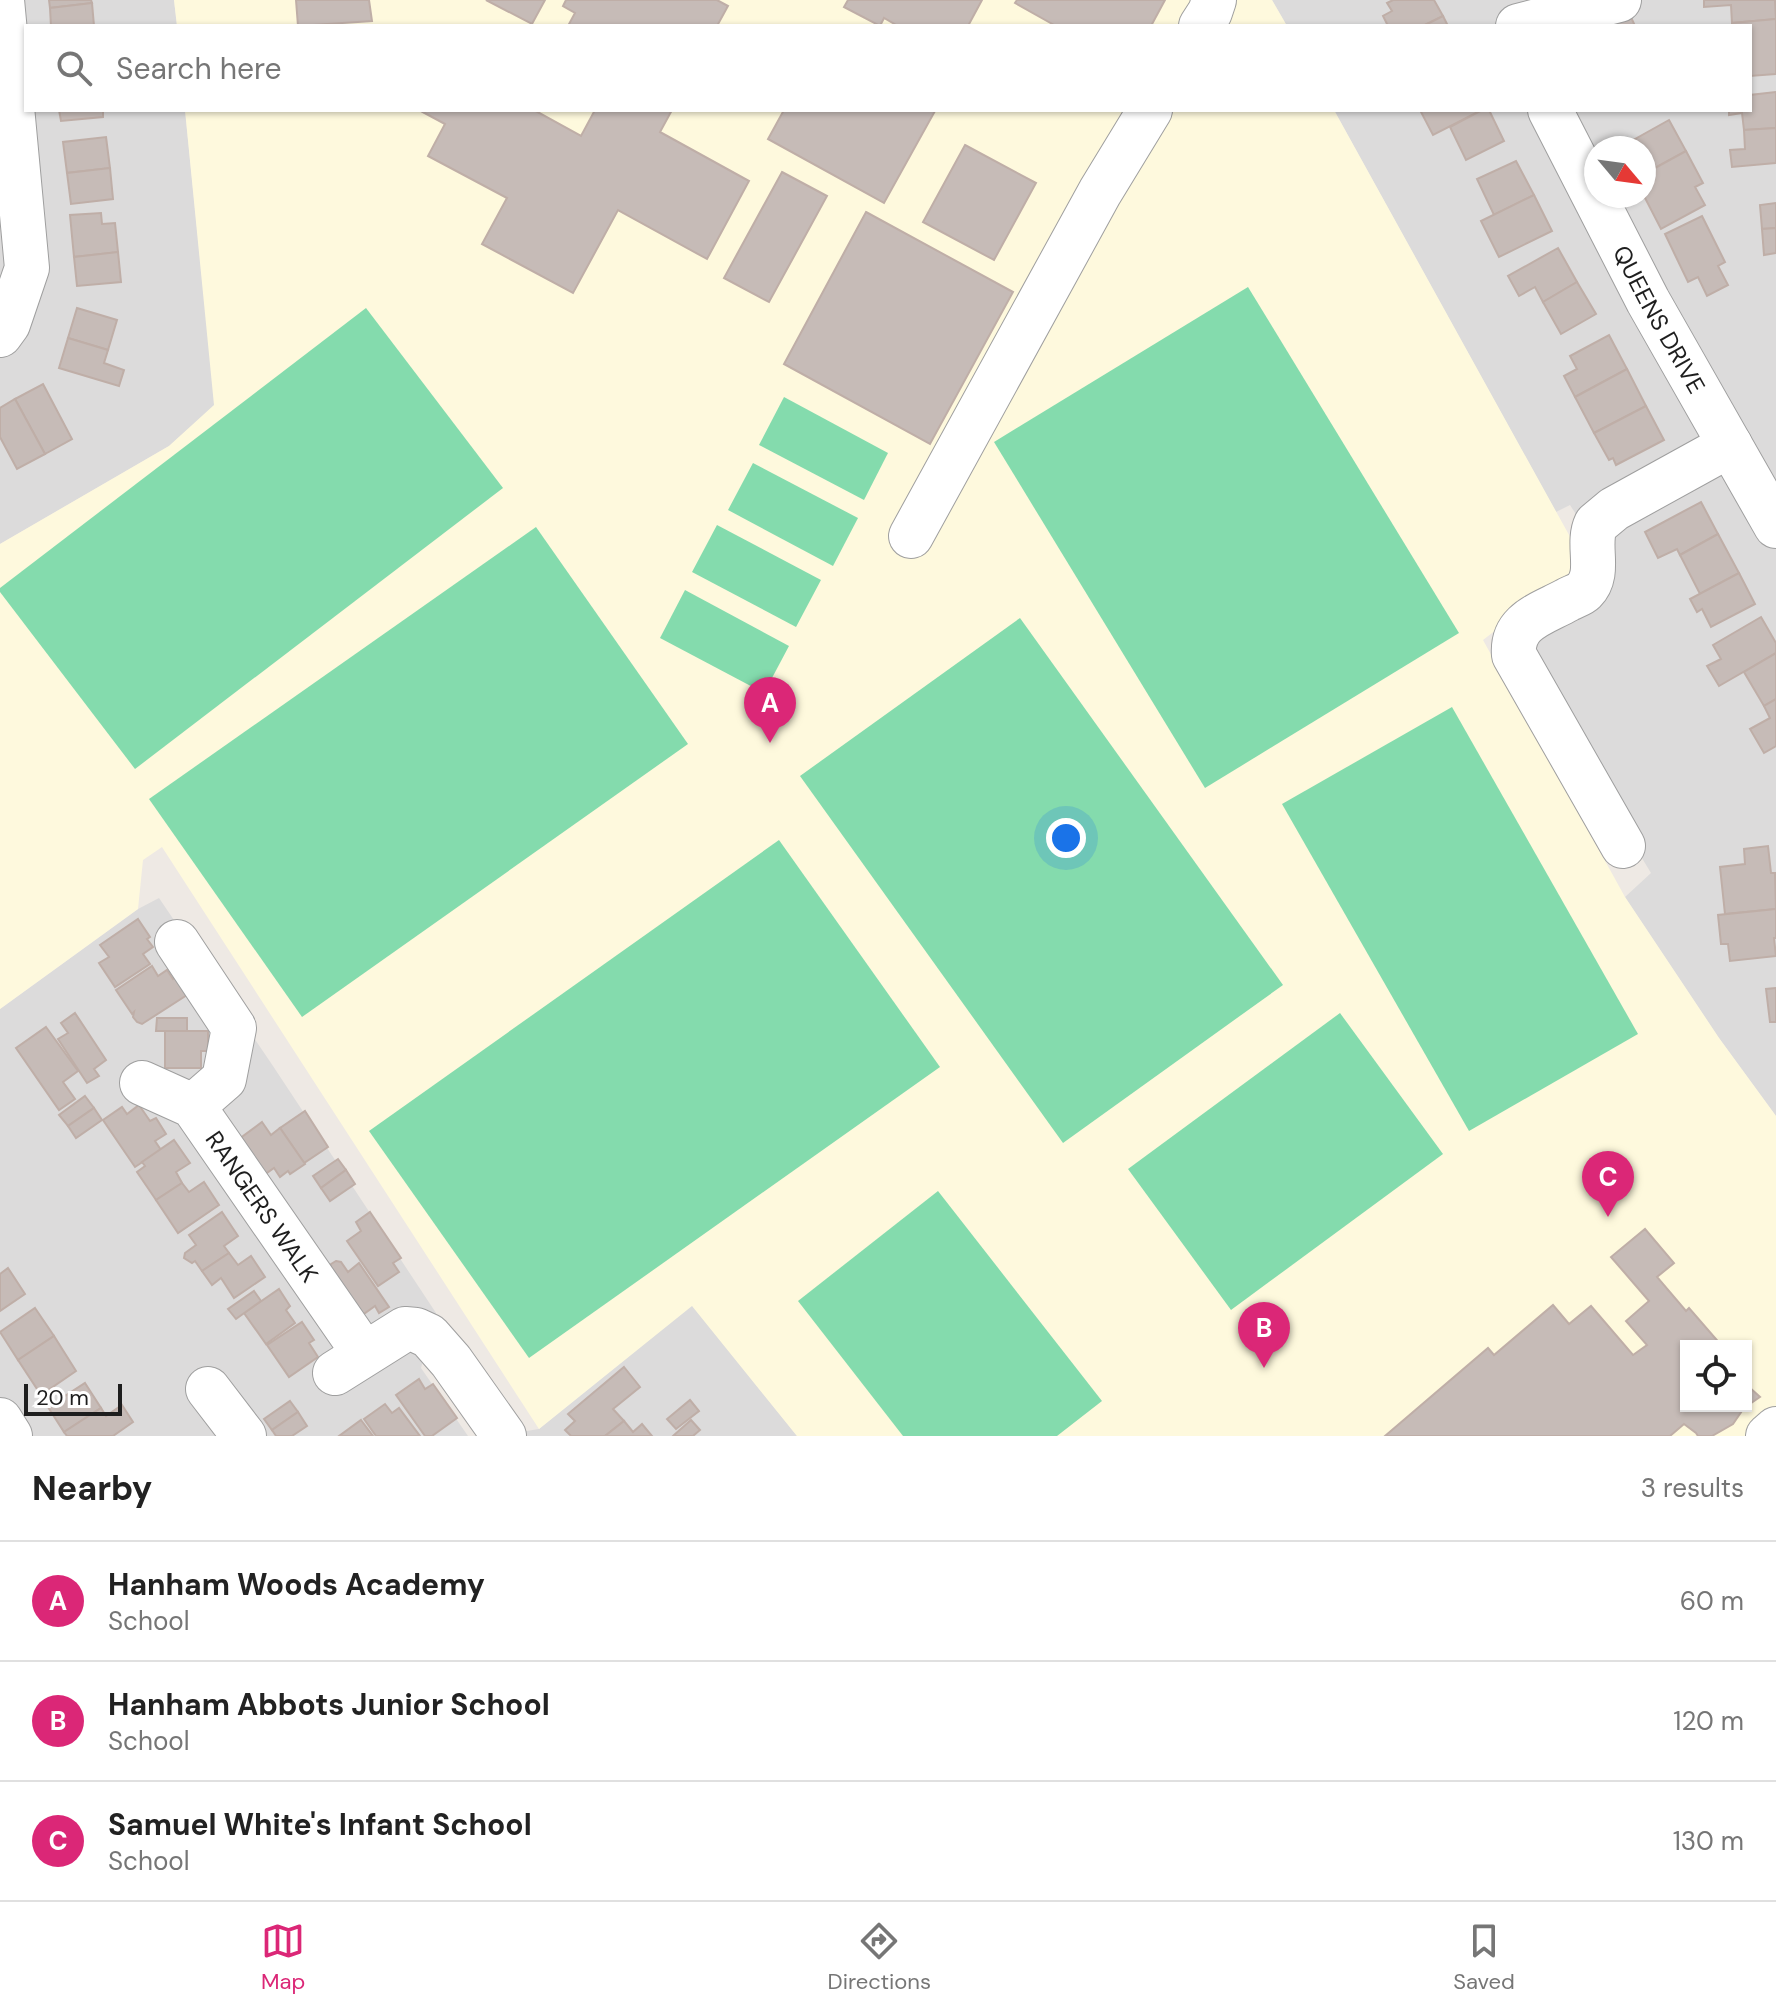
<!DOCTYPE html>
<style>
:root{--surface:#fff;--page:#f6f6f6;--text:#222;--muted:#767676;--line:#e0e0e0;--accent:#db2777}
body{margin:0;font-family:"DM Sans",sans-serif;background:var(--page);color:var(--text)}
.controls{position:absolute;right:24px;bottom:24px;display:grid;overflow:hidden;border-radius:0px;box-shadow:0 2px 6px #0004}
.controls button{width:72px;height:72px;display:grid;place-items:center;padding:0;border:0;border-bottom:2px solid var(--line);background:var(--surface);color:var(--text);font:40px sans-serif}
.compass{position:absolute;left:1584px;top:136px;width:72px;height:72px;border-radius:50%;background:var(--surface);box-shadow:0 2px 6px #0004;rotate:119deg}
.scale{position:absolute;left:24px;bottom:20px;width:98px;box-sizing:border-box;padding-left:8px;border:4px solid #1e1e1e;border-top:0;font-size:22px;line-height:28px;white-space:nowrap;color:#1e1e1e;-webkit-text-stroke:6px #fff;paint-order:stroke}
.you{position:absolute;left:1066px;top:838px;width:28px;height:28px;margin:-20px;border:6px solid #fff;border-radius:50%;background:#1a73e8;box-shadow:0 0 0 12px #1a73e833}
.badge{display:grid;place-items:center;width:52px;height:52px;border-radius:50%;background:var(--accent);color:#fff;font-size:26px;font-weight:700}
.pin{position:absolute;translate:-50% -66px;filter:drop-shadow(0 2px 4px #0008)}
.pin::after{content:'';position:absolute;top:42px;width:28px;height:24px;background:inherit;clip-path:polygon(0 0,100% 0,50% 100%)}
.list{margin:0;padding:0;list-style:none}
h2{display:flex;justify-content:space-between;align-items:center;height:104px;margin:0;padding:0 32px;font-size:34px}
h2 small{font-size:26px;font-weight:400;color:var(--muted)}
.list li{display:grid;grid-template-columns:52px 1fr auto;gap:24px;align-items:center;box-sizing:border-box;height:120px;padding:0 32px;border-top:2px solid var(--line)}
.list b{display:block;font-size:30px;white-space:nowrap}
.list p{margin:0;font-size:26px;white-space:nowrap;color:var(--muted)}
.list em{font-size:26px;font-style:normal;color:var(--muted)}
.icon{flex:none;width:44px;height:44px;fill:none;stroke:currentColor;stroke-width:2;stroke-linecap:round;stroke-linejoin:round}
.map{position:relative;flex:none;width:1776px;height:1436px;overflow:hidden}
.search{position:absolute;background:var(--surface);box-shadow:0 2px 6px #0004;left:24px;right:24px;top:24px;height:88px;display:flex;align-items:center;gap:20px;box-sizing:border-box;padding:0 28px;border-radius:0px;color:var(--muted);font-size:30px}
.sheet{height:464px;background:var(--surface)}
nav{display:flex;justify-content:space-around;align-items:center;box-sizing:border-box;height:112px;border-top:2px solid var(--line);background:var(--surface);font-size:22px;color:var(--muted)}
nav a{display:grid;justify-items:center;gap:4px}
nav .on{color:var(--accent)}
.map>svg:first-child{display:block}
.residential{fill:#dcdbdb;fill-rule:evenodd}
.education{fill:#fef9dd;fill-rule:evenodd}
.pitch{fill:#84dbad}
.building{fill:#c6bbb7;stroke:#bfaea7;stroke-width:2}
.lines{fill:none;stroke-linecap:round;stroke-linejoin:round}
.minor-casing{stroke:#9f9f9f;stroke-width:46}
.minor{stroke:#fff;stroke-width:44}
.labels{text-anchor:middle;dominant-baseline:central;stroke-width:6;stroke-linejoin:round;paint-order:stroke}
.street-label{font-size:24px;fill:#1e1e1e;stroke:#fff}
</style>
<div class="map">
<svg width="1776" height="1436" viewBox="0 0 1776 1436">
<rect width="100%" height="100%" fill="#eee9e4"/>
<g class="residential">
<path d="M0 0H174L177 26H26V110H185L215 405 169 446 0 544Z"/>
<path d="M1272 0H1776V1116L1719 1038 1625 897 1651 873 1515 649 1602 555 1570 505 1556 512 1334 110H1750V26H1287ZM1596 148H1644V196H1596Z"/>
<path d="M159 898 273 1066 436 1313 421 1368 468 1436H0V1009L138 909Z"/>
<path d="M692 1305 797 1436H496L539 1429Z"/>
</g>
<g class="education">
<path d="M174 0H1272L1287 26H177Z"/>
<path d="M185 110H1334L1584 562 1483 640 1625 897 1719 1038 1776 1116V1412L1748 1436H797L692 1306 539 1429 162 847 143 860 138 909 0 1009V544L169 446 214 405ZM1686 1346H1746V1406H1686Z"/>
</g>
<g class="pitch">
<path d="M1248 287 1459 633 1205 788 994 442Z"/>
<path d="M366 308 503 488 135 769 0 592V588Z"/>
<path d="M784 397 888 453 864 500 759 445Z"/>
<path d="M753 463 858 518 833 566 728 510Z"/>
<path d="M717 525 821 580 796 627 692 572Z"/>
<path d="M536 527 688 744 302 1017 149 799Z"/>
<path d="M685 590 789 646 764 693 660 638Z"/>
<path d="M1020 618 1283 985 1063 1143 800 776Z"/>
<path d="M1452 707 1638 1034 1469 1131 1282 804Z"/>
<path d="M779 840 940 1067 529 1358 369 1131Z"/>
<path d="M1340 1013 1443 1154 1231 1310 1128 1169Z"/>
<path d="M938 1191 1102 1401 1057 1436H903L798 1301Z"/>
</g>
<g class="building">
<path d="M49 0H91L92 3 50 8Z"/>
<path d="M296 0H369L372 21 298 26Z"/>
<path d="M486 0H545L532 24Z"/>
<path d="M566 0H717L728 6 717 26H568L575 13 563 6Z"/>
<path d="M848 0H982L968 26H898L884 18 880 26 844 7Z"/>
<path d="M1017 0H1165L1151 26H1056L1015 3Z"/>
<path d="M1393 0H1434L1443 16 1423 26H1388L1383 16 1392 11 1387 3Z"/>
<path d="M1704 0H1775L1776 19 1732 23 1731 5 1704 7Z"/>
<path d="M92 3 94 26H51L50 8Z"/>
<path d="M1626 6 1635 26H1584Z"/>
<path d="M1443 16 1448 26H1423Z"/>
<path d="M1776 19V74L1750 76V26H1732V23Z"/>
<path d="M1776 92V128L1744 130 1742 113 1729 115V110H1750V95Z"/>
<path d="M59 110H103V117L61 121Z"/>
<path d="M419 110H534L581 136 595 110H672L660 132 749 181 707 259 618 210 573 293 482 244 507 198 428 156 445 124Z"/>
<path d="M784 110H934L935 111 884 203 768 139Z"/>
<path d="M1420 110H1482L1433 135Z"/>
<path d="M1482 110H1489L1504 141 1466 160 1450 127Z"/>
<path d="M1669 120 1686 151 1644 174V148H1619Z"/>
<path d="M1776 128V163L1732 167 1730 150 1745 149 1744 130Z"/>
<path d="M106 137 110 168 67 173 63 142Z"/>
<path d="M965 145 1036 183 994 260 923 222Z"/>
<path d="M1686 151 1703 183 1695 187 1705 205 1661 229 1644 196V174Z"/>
<path d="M1516 161 1534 195 1494 215 1477 179Z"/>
<path d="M110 168 113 199 71 204 67 173Z"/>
<path d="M782 172 827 196 769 302 724 278Z"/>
<path d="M1534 195 1552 231 1499 257 1481 221Z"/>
<path d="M1776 203V228L1762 229 1760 205Z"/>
<path d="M866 212 1013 292 930 444 784 364Z"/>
<path d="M101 213 102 224 115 223 118 252 74 257 70 215Z"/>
<path d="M1702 216 1725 262 1718 266 1728 285 1707 296 1698 277 1688 282 1665 234Z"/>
<path d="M1776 228V253L1764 255 1762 229Z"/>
<path d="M1558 248 1577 282 1543 302 1535 287 1519 296 1508 276Z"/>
<path d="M118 252 121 282 77 286 74 257Z"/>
<path d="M1577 282 1596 314 1561 334 1543 302Z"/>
<path d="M77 308 117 320 108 350 68 338Z"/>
<path d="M1609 335 1627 369 1575 397 1564 376 1577 369 1570 356Z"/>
<path d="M68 338 108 350 104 363 124 370 119 386 59 368Z"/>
<path d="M1627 369 1646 406 1594 433 1575 397Z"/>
<path d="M43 384 72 439 45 454 15 399Z"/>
<path d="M15 399 45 454 17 469 0 437V408Z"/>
<path d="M1646 406 1664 440 1616 465 1613 458 1609 460 1594 433Z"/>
<path d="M1701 502 1718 534 1680 555 1677 549 1658 558 1645 532Z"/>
<path d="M1718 534 1739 573 1700 594 1680 555Z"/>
<path d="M1739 573 1755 604 1711 627 1702 609 1697 612 1690 599Z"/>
<path d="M1761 617 1776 643V653L1719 686 1707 666 1721 659 1713 645Z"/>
<path d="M1776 653V699L1764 706 1744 672Z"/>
<path d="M1776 699V746L1764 753 1750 729 1770 718 1764 706Z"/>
<path d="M1768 846 1771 873H1775L1776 909 1725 914 1720 867 1745 864 1744 849Z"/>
<path d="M1776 909V938H1774L1776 956 1730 961 1728 944H1721L1718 915Z"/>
<path d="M138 919 150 937 147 939 153 947 143 954 150 964 115 987 99 963 109 957 100 945Z"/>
<path d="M152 966 158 976 167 970 173 979 175 977 187 995 142 1024 137 1022 133 1017 134 1012 132 1014 116 990Z"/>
<path d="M1776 988V1022H1770L1766 989Z"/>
<path d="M75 1013 106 1060 94 1069 99 1076 87 1083 58 1039 68 1033 61 1023Z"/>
<path d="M157 1018H187V1031H156Z"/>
<path d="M46 1027 78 1071 63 1082 75 1099 59 1110 16 1048Z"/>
<path d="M165 1031H208V1051H201V1068H165Z"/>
<path d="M85 1096 94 1108 68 1126 59 1115Z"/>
<path d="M139 1105 150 1121 156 1118 166 1134 155 1141 161 1150 135 1167 103 1120 122 1107 127 1114Z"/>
<path d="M94 1108 102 1120 76 1138 68 1126Z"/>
<path d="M305 1111 328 1147 304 1163 280 1128Z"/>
<path d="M262 1122 271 1135 280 1128 305 1164 290 1174 288 1171 280 1177 274 1168 264 1175 239 1139Z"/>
<path d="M174 1140 190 1163 176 1172 182 1183 156 1200 137 1172 145 1166 142 1162Z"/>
<path d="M338 1159 346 1170 321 1188 313 1176Z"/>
<path d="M346 1170 355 1184 330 1201 321 1188Z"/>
<path d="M204 1182 219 1205 178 1233 156 1200 182 1183 189 1192Z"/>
<path d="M222 1212 238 1236 224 1246 229 1253 202 1271 195 1261 192 1263 184 1258 185 1253 196 1245 189 1235Z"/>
<path d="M370 1212 401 1258 393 1263 399 1272 378 1286 347 1241 361 1231 356 1222Z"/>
<path d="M1645 1229 1674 1263 1657 1277 1686 1311 1689 1308 1722 1346H1686V1406H1746V1377L1749 1387 1760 1397 1744 1408 1733 1424 1712 1436H1698L1696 1433 1684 1424 1670 1436H1385L1488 1348 1494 1355 1553 1305 1569 1324 1591 1306 1633 1355 1647 1345 1626 1321 1649 1301 1611 1257Z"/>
<path d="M229 1253 238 1265 251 1256 265 1277 234 1298 221 1278 212 1285 202 1271Z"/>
<path d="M336 1261 341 1262 348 1272 359 1263 389 1307 379 1313 375 1306 361 1316 330 1270 331 1264Z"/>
<path d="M8 1268 25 1294 0 1311V1274Z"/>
<path d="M279 1289 290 1306 286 1310 295 1323 266 1344 244 1313Z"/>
<path d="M254 1291 261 1301 236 1319 228 1309Z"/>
<path d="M35 1308 54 1336 18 1360 0 1332Z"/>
<path d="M302 1322 314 1340 309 1343 318 1357 289 1377 267 1345Z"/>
<path d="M54 1336 76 1371 41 1395 18 1360Z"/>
<path d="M624 1367 640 1387 613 1409 624 1421 605 1436H571L565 1430 575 1421 568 1414Z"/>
<path d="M419 1379 425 1389 433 1384 457 1418 432 1436H425L396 1395Z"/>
<path d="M85 1383 101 1408 64 1432 48 1407Z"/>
<path d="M690 1400 699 1411 676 1429 667 1419Z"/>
<path d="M290 1401 298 1412 272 1430 264 1419Z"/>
<path d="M385 1404 392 1413 399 1408 420 1436H376L364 1419Z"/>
<path d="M122 1405 133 1422 113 1436H67L64 1432 101 1408 106 1416Z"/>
<path d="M298 1412 307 1426 292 1436H276L272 1430Z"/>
<path d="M361 1420 373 1436H339Z"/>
<path d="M691 1420 700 1430 693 1436H673Z"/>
<path d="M624 1421 633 1432 642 1424 652 1436H605Z"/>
</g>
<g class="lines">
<g class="minor-casing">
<g id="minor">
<path d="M1201 26 1210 12 1214 0"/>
<path d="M1518 26 1619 0"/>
<path id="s1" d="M1550 110 1648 301 1776 526"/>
<path d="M0 335 8 324 27 268 2 0"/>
<path d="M911 536 1100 192 1150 110"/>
<path d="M1623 846 1514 655C1511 621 1542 614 1567 600 1572 597 1580 595 1584 591 1602 573 1586 545 1596 524L1614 509 1730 445"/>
<path d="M177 942 234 1028 224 1079 193 1106"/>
<path id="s2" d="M142 1083 193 1106 364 1353"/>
<path d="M335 1373 405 1329 416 1330 429 1336 451 1361 504 1436"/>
<path d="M208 1389 244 1436"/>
<path d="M0 1420 10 1436"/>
<path d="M1768 1436 1776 1429"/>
</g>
</g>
<use href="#minor" class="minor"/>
</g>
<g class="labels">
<g class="street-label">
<text stroke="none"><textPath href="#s1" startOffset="236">QUEENS DRIVE</textPath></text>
<text stroke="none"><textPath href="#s2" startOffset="178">RANGERS WALK</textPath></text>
</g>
</g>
</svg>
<div class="controls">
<button><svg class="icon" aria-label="locate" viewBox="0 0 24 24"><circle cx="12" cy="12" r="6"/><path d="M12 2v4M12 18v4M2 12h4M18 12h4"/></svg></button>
</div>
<svg class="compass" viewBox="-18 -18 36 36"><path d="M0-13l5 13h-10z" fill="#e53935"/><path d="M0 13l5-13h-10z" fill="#767676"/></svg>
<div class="scale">20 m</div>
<div class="you"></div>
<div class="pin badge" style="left:770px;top:743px">A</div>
<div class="pin badge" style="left:1264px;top:1368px">B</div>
<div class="pin badge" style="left:1608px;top:1217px">C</div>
<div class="search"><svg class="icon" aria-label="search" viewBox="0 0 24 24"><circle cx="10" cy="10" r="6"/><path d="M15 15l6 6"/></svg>Search here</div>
</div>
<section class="sheet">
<h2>Nearby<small>3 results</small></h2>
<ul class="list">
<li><span class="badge">A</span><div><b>Hanham Woods Academy</b><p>School</p></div><em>60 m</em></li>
<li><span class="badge">B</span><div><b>Hanham Abbots Junior School</b><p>School</p></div><em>120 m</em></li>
<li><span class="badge">C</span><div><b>Samuel White's Infant School</b><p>School</p></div><em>130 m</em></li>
</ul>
</section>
<nav>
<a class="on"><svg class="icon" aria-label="map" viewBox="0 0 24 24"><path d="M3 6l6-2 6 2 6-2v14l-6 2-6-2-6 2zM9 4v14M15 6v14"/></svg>Map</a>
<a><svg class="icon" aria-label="directions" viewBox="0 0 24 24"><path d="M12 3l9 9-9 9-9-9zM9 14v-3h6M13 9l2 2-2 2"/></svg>Directions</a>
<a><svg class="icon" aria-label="saved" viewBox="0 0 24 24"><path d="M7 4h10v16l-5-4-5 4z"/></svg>Saved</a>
</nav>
